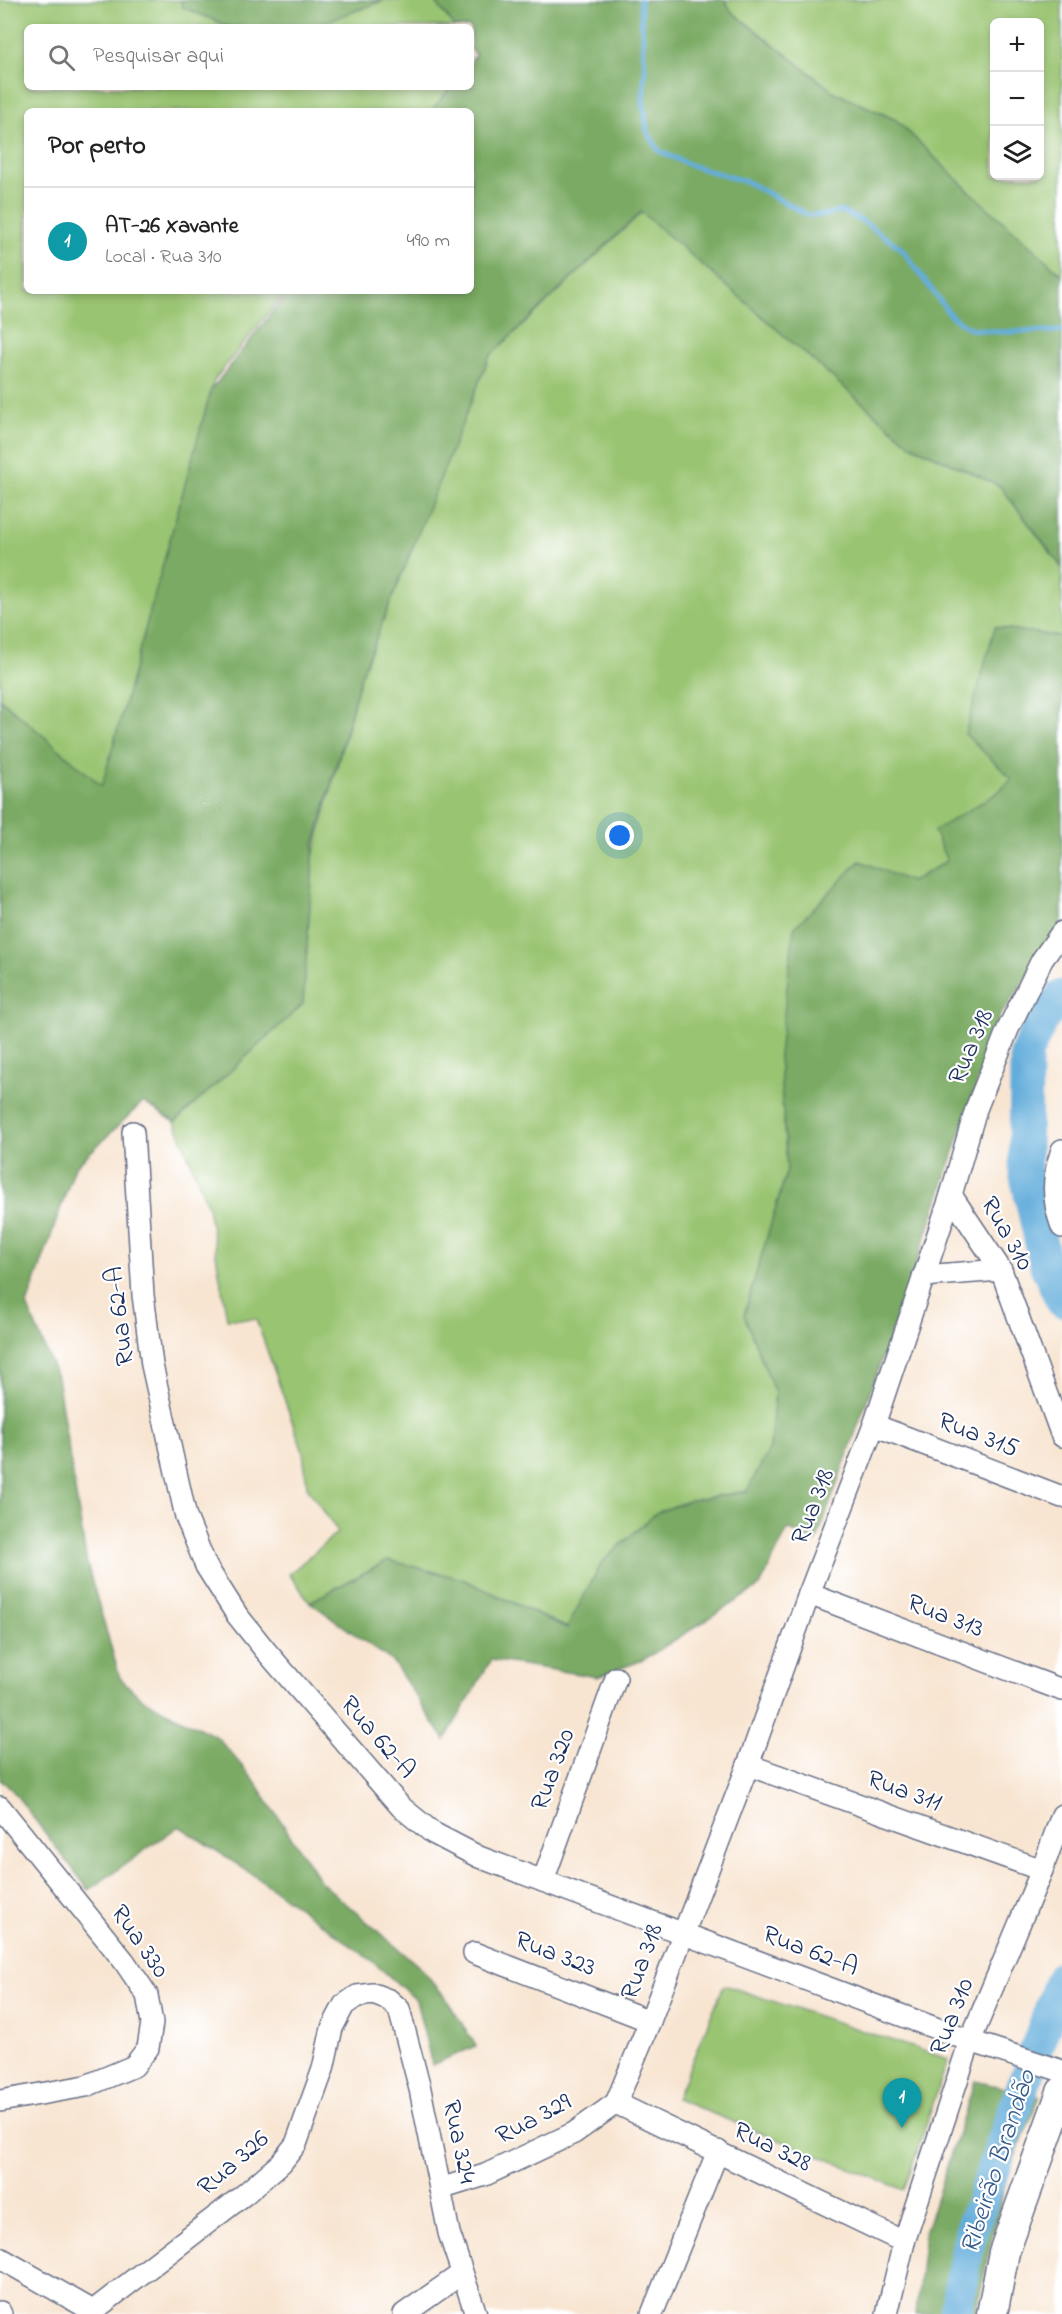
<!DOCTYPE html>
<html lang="pt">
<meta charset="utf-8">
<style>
:root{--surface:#fff;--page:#f6f6f6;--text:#222;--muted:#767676;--line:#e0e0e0;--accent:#7c3aed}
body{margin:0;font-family:"Indie Flower",sans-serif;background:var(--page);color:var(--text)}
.controls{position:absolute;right:18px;top:18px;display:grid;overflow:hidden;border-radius:9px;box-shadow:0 3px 9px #0003}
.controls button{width:54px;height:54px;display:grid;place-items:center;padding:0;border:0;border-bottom:2px solid var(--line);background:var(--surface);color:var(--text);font:30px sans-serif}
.you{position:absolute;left:620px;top:836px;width:21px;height:21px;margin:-15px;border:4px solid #fff;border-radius:50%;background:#1a73e8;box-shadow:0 0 0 9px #1a73e833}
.badge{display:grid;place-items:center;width:39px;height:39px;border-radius:50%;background:var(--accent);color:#fff;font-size:20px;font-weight:700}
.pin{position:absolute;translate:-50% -50px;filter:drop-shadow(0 2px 3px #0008)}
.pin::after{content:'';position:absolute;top:32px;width:21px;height:18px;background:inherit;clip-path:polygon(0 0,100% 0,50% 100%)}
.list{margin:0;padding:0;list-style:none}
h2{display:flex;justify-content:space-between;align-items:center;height:78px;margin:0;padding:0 24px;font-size:26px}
h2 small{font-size:20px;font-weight:400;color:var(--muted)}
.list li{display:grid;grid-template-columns:39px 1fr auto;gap:18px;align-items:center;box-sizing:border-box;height:108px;padding:0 24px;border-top:2px solid var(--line)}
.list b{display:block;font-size:22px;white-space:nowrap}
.list p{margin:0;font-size:20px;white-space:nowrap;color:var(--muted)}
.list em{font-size:20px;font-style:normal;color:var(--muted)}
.icon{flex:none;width:33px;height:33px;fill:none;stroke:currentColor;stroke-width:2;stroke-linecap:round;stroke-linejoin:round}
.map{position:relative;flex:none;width:1062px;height:2314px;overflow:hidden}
.search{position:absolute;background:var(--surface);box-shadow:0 3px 9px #0003;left:24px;top:24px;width:450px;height:66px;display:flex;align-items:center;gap:15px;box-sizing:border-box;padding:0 21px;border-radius:9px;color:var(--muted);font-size:22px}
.panel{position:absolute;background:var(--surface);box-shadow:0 3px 9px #0003;left:24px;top:108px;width:450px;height:186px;border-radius:9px}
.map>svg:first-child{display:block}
.green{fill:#99c471;stroke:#5a7a68;stroke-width:1.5;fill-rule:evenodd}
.forest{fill:#7aaa63;stroke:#4a6c60;stroke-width:1.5}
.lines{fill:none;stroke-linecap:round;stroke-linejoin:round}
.stream{stroke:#64addb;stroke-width:5}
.river{stroke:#64addb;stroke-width:33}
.street-casing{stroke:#686f86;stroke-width:24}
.secondary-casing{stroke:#686f86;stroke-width:33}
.street{stroke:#fff;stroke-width:21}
.secondary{stroke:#fff;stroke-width:30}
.labels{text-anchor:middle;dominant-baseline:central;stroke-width:4.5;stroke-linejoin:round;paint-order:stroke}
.street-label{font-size:26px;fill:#1b2f5e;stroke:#fff}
.water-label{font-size:27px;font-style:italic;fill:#355b8a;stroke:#fff}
</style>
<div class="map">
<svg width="1062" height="2314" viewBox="0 0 1062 2314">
<rect width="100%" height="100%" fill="#fff"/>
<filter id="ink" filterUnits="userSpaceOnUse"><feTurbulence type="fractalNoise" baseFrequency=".0167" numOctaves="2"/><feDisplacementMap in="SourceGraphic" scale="12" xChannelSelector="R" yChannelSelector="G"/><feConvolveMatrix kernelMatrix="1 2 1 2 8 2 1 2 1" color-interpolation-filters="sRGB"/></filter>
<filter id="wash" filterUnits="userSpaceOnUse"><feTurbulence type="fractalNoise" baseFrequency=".008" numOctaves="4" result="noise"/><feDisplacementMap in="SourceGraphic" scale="24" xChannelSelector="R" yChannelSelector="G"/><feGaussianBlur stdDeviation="1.35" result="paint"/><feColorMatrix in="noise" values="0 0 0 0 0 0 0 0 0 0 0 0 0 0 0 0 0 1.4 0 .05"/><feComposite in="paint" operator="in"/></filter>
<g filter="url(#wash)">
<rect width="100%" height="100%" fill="#f8e5d1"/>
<g class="green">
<path d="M0 0H181L182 7 231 27H27V87H451L431 111H27V291H286L214 380 102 787 0 699Z"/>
<path d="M385 0H434L455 27H311Z"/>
<path d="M725 0H1062V275L968 190 896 120 834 92 731 11ZM994 22H1040V176H994Z"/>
<path d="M642 212 911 445 1000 486 1062 568V637L995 627 1013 779 997 793 947 861 911 882 859 862 779 1055 787 1170 744 1315 775 1393 770 1448 747 1491 688 1501 656 1513 602 1562 568 1628 462 1579 388 1560 310 1602 289 1574 338 1532 307 1487 303 1452 256 1319H227L208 1207 175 1122 303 1004 313 857 361 676 489 357Z"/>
<path d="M724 1985 948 2059 904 2190 676 2099Z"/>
</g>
<g class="forest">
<path d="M181 0H385L311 27H231L182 7Z"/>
<path d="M434 0H725L731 11 834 92 896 120 968 190 1062 275V567L1000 486 911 445 641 212 489 357 361 676 314 846 303 1004 175 1122 143 1102 75 1167 27 1305 57 1377 87 1564 120 1678 142 1699 217 1737 253 1779 321 1882 423 1970 445 1997 476 2046 432 2065 416 2000 372 1961 261 1880 179 1826 89 1890 9 1786 0 1780V699L102 786 211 390 289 291H471V111H431L451 87H471V61L476 55 471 49V27H455Z"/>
<path d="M995 627 1062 637V927L999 1017 925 1239 816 1542 788 1529 760 1586 643 1660 597 1677 491 1660 445 1740 393 1662 310 1602 388 1560 462 1579 567 1628 602 1562 656 1513 688 1501 747 1491 770 1448 775 1393 744 1315 787 1170 779 1055 794 928 860 861 911 882 947 861 934 831 997 793 1012 779 965 734Z"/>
<path d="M975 2081 1040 2096 1007 2176 990 2246 976 2314H916L925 2233Z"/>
</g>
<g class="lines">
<path class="stream" d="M640 0 645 69 643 100 647 131 659 151 690 165 747 182 808 215H823L840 211 861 220 901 248 951 316 971 329 1001 332 1062 331"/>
<g class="river">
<path d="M1062 996 1043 1018 1026 1054 1025 1172 1046 1266 1062 1301"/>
<path d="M955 2314 971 2231 1062 1977"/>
</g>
</g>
</g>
<g filter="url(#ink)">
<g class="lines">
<g class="street-casing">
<g id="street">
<path d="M133 1132 143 1295 152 1365 186 1517 206 1566 237 1615 265 1650 401 1807 433 1833 479 1857 970 2041 1062 2071"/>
<path d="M1062 1150C1052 1178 1052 1199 1062 1227"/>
<path d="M951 1195 1001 1270 1062 1436"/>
<path d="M923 1276 1001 1270"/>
<path d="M874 1425 1062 1497"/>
<path d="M809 1594 1062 1690"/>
<path d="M748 1765 1042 1870"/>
<path d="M0 1807 124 1961 147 1995 152 2023 148 2048 134 2066 86 2086 0 2101"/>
<path d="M543 1881 616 1678"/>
<path d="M474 1953 650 2021"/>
<path d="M616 2103 650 2021 748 1765 809 1594 874 1425 951 1195 976 1109 1008 1029 1042 960 1062 932"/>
<path d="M616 2103 904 2242"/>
<path d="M440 2189 485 2175 574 2133 616 2103"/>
<path d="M0 2258 93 2311"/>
<path d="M93 2311 245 2194 281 2163 296 2144 323 2069 332 2028 344 2005 357 1996 373 1994 389 2000 399 2009 420 2089 449 2233 476 2314"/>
<path d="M0 2312 1 2314"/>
<path d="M404 2314 461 2274"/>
<path d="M652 2314 718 2151"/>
<path d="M887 2314 904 2242 970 2041 1042 1870 1062 1815"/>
</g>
</g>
<g class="secondary-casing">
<path id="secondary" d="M992 2314 1004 2252 1062 2092"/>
</g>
<use href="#street" class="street"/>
<use href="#secondary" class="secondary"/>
</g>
</g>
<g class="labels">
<g class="street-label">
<text transform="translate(972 1047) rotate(-67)">Rua 318</text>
<text transform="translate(1006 1234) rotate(60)">Rua 310</text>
<text transform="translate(121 1316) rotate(-97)">Rua 62-A</text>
<text transform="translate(978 1436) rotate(21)">Rua 315</text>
<text transform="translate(814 1507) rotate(-69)">Rua 318</text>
<text transform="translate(945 1617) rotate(21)">Rua 313</text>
<text transform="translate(377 1738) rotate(49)">Rua 62-A</text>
<text transform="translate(554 1770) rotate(-70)">Rua 320</text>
<text transform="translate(904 1792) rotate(20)">Rua 311</text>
<text transform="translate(139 1942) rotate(55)">Rua 330</text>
<text transform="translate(810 1952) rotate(21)">Rua 62-A</text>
<text transform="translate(555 1955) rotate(21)">Rua 323</text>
<text transform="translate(643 1962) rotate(-70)">Rua 318</text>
<text transform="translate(953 2017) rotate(-69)">Rua 310</text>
<text transform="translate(534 2120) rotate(-28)">Rua 329</text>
<text transform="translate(458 2142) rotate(78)">Rua 324</text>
<text transform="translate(772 2148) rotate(26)">Rua 328</text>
<text transform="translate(234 2164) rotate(-41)">Rua 326</text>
</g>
<g class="water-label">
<text transform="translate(999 2162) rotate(-72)">Ribeirão Brandão</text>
</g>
</g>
</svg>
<div class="controls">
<button>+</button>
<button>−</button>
<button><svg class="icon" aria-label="layers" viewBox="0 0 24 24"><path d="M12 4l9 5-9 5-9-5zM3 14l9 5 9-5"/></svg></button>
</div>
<div class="you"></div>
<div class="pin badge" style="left:902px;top:2128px;background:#0f9aa8">1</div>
<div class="search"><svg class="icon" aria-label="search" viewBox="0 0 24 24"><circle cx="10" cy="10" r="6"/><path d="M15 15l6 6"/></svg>Pesquisar aqui</div>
<section class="panel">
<h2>Por perto<small></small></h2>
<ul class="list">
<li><span class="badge" style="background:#0f9aa8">1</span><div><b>AT-26 Xavante</b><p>Local · Rua 310</p></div><em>490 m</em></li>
</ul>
</section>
</div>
